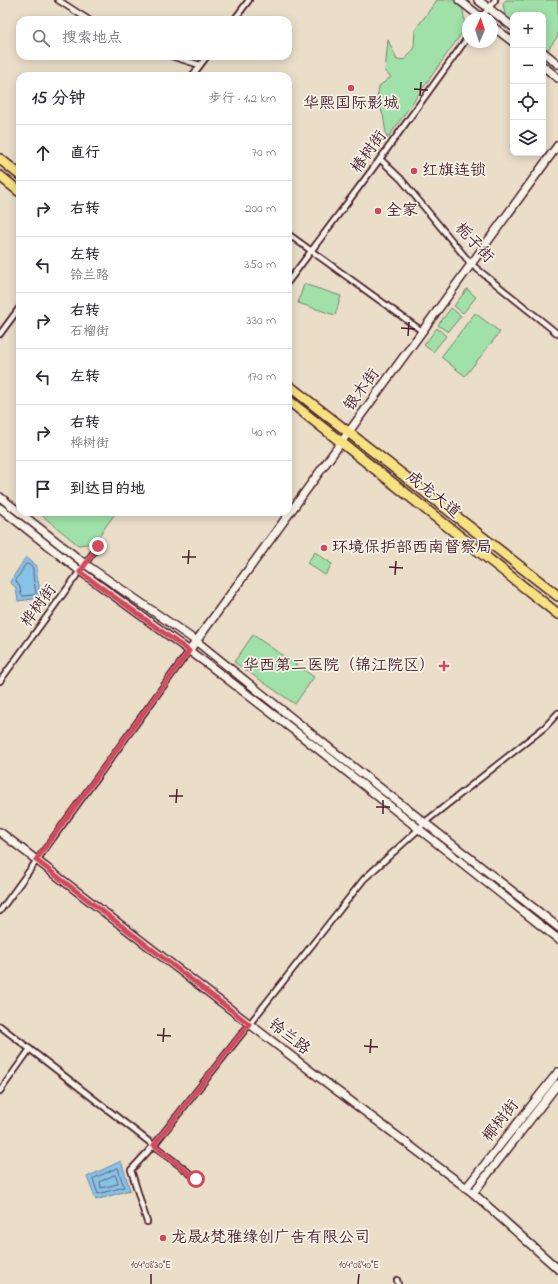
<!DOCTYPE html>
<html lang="zh">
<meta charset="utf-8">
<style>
:root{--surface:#fff;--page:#f7f7f7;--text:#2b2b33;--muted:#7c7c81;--line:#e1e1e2}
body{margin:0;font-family:"Indie Flower","LXGW WenKai TC",sans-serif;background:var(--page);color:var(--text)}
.controls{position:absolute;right:12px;top:12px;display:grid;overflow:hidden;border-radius:8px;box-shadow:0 2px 10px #0003}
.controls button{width:36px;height:36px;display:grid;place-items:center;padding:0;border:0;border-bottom:1px solid var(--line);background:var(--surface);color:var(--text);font:20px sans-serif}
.compass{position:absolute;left:462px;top:12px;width:36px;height:36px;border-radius:50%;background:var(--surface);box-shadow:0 2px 10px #0003;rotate:3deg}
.stop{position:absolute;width:12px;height:12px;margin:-9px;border:3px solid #d1495b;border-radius:50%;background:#fff}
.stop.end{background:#d1495b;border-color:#fff;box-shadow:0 1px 4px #0008}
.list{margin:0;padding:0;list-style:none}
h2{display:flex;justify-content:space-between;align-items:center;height:52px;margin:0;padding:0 16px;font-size:17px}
h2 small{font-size:13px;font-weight:400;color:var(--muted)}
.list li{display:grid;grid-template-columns:26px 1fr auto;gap:12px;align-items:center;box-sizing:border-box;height:56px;padding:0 16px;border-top:1px solid var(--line)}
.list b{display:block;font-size:15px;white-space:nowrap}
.list p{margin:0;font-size:13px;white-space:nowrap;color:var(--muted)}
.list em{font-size:13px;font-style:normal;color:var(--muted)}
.icon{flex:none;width:22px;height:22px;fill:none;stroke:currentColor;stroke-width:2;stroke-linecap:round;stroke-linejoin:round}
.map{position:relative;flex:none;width:558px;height:1284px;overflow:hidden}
.search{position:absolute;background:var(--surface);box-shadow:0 2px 10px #0003;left:16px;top:16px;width:276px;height:44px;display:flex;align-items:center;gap:10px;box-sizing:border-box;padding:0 14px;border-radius:12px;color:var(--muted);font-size:15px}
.panel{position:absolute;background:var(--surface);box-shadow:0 2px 10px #0003;left:16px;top:72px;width:276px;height:444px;border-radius:12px}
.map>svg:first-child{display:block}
.green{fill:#a0e1aa;stroke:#75806a}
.water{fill:#87c2e7;stroke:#6f819c}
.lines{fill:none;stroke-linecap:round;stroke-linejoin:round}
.shore{stroke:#626076;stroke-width:1}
.street-casing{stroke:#4a1f2b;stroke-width:8}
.secondary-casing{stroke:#4a1f2b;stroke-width:10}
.highway-casing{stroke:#4a1f2b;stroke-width:12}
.street{stroke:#f7f3e8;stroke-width:4.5}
.secondary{stroke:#f7f3e8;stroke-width:7}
.highway{stroke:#f7e281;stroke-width:9}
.route{stroke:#d1495b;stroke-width:5}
.ticks{fill:none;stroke:#4a1f2b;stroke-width:1.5}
.poi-dot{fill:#d1495b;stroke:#f7f3e8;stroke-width:1.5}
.labels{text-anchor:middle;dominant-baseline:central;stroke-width:3.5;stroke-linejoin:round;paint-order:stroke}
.poi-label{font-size:16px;fill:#4a1f2b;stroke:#f7f3e8;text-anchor:start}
.street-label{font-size:16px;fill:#4a1f2b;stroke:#f7f3e8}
.ticks-label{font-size:10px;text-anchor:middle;fill:#4a1f2b;stroke:#f7f3e8;stroke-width:3.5;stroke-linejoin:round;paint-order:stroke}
</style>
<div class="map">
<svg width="558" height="1284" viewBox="0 0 558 1284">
<rect width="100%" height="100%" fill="#eadec9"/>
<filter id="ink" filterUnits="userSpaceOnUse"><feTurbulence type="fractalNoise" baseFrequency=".025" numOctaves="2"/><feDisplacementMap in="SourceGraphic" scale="8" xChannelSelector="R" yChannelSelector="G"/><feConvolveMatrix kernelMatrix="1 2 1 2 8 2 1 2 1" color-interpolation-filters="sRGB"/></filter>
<g filter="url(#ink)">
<g class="green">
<path d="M437 0H455L462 6 466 27 387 139 383 115 377 99 379 86 391 77 385 72 388 40 397 60 406 59 414 47 415 30Z"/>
<path d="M506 0H558V36L546 52 543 49V15H513V25L506 19 503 4Z"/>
<path d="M304 284 341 296 335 315 298 303Z"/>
<path d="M467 289 476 297 463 313 454 306Z"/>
<path d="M451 308 461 316 448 332 438 325Z"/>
<path d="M475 313 500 332 465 376 441 357Z"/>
<path d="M437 328 446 336 433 352 424 345Z"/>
<path d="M38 512H116L94 543 78 545Z"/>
<path d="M315 552 332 564 325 575 307 563Z"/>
<path d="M253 635 314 677 295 704 234 662Z"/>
</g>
<g class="water">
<path d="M26 557 37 566V575L41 598 18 601 16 588 10 582Z"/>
<path d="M121 1161 130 1190 96 1200 87 1177Z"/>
</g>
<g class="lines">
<g class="shore">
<path d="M26 564H28L33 568V576L36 593 34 595 23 596 21 595 20 587 16 581Z"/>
<path d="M118 1168 124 1187 98 1194 93 1179Z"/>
<path d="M115 1175 118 1182V1184L101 1188 100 1182Z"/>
</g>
<g class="street-casing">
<g id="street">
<path d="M58 0 89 20"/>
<path d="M481 18 495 0"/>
<path d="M234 20 249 0"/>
<path d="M171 56 200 65"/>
<path d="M192 76 207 56"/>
<path d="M380 159 401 179 471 264 558 334"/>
<path d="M288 234 422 331"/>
<path d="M288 282 380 159 468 37"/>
<path d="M0 334 20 307"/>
<path d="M0 681 98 546"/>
<path d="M0 911 189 651"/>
<path d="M0 1026 197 1179"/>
<path d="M0 1091 30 1049"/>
<path d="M147 1222 131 1170 154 1145 364 879 419 829 425 822 545 727 558 713"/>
<path d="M397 1280 398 1284"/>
</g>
</g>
<g class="secondary-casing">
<g id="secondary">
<path d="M459 0 482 18"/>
<path d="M478 0 513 27"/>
<path d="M492 26 513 42"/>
<path d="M543 52 558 64"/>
<path d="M543 66 558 78"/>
<path d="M0 497 85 564 196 641 328 747 558 927"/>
<path d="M0 508 80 571 213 668 309 742 558 939"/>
<path d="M189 651 558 145"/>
<path d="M0 832 312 1072 473 1193 558 1269"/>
<path d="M466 1188 558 1072"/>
<path d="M473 1193 558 1084"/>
</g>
</g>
<g class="highway-casing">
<g id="highway">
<path d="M0 159 20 175"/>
<path d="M0 176 20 192"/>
<path d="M288 385 558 596"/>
<path d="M288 400 558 614"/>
</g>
</g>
<use href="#street" class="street"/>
<use href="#secondary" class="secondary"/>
<use href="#highway" class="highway"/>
</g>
</g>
<g class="lines" filter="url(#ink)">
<path class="route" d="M98 546 80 572 189 651 36 860 249 1024 154 1145 196 1179"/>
</g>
<path class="ticks" d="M414 89 428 90M420 96 421 82M401 328 415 329M408 336 409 322M182 557H196M188 564 189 550M389 567 403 568M395 575 396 561M169 796H183M176 803 177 789M376 807H390M383 814V800M157 1035 171 1036M163 1042 164 1028M364 1046 378 1047M370 1053 371 1039M151 1284V1274M358 1284 359 1274"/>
<g class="poi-dot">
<circle cx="351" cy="88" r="4"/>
<circle cx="414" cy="171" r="4"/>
<circle cx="378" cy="211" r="4"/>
<circle cx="324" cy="548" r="4"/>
<path d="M442 660h4v4h4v4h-4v4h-4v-4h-4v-4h4z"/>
<circle cx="163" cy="1238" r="4"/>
</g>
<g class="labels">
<g class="poi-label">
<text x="351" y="104" text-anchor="middle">华熙国际影城</text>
<text x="422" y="171">红旗连锁</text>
<text x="386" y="211">全家</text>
<text x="332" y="548">环境保护部西南督察局</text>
<text x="435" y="666" text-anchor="end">华西第二医院（锦江院区）</text>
<text x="171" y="1238">龙晟&amp;梵雅缘创广告有限公司</text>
</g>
<g class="street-label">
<text transform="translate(369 152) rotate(-54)">椿树街</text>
<text transform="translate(474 243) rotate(47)">栀子街</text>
<text transform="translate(362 390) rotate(-54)">银木街</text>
<text transform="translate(433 495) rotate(39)">成龙大道</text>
<text transform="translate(39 606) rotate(-54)">桦树街</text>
<text transform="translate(289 1037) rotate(38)">铃兰路</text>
<text transform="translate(501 1121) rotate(-52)">椰树街</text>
</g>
</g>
<g class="ticks-label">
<text x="151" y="1268">104°08'30"E</text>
<text x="359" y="1268">104°08'40"E</text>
</g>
</svg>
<div class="controls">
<button>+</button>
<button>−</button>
<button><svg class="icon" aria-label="locate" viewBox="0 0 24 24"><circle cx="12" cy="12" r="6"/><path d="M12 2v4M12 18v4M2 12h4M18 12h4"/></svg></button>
<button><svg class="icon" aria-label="layers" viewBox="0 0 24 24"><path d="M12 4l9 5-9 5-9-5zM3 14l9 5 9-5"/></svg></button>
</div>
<svg class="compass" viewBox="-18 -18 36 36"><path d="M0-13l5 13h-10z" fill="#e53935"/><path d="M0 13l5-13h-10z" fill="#7c7c81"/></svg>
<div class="stop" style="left:196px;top:1179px"></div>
<div class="stop end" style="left:98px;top:546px"></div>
<div class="search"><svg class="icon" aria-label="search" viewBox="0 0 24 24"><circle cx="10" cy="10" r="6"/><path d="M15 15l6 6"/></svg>搜索地点</div>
<section class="panel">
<h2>15 分钟<small>步行 · 1.2 km</small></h2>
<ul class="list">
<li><svg class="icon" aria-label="ahead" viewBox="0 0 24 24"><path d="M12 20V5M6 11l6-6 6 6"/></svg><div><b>直行</b></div><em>70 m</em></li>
<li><svg class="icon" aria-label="right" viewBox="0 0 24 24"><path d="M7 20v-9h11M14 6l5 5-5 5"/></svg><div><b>右转</b></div><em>200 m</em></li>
<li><svg class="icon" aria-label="left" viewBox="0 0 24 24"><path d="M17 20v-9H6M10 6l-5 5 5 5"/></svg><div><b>左转</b><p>铃兰路</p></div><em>350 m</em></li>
<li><svg class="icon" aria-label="right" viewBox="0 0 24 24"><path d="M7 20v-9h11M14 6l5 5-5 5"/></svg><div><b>右转</b><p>石榴街</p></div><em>330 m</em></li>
<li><svg class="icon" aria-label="left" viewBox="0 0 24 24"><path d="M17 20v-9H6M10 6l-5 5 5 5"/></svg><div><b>左转</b></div><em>170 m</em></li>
<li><svg class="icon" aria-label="right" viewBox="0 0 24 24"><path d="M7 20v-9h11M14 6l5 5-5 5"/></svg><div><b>右转</b><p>桦树街</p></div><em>40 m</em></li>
<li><svg class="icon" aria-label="arrive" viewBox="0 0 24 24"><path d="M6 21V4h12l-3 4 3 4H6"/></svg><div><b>到达目的地</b></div></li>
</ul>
</section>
</div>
